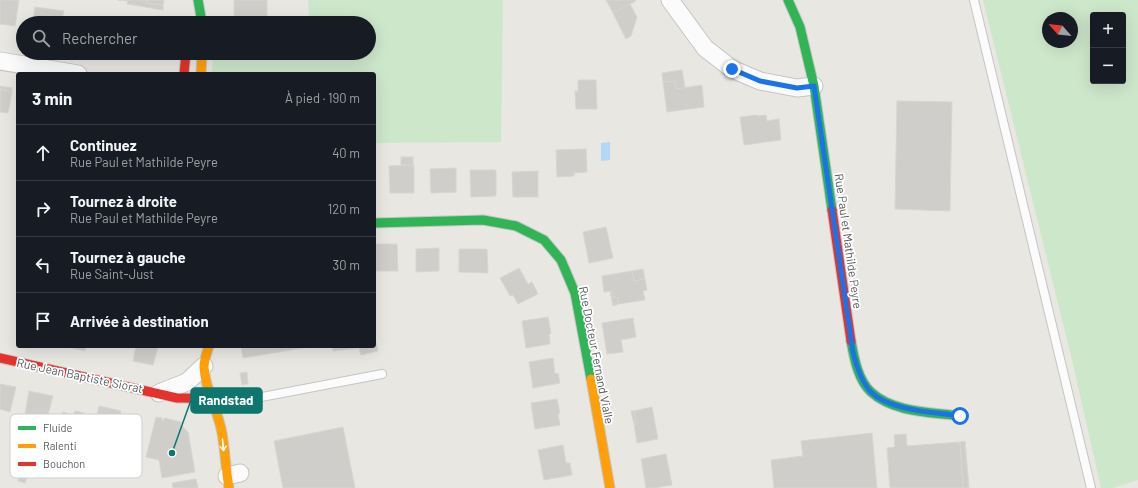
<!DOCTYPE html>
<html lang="fr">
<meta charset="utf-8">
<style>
:root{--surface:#171b24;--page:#242831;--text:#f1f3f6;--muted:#9ea1a6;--line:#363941}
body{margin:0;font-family:Barlow,sans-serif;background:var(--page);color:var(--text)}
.controls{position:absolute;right:12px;top:12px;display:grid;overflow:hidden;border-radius:4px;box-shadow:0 4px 16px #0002}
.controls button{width:36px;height:36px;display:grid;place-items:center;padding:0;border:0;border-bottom:1px solid var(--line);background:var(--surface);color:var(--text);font:20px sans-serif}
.compass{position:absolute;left:1042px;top:12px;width:36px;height:36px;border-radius:50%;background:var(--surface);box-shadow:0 4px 16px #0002;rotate:297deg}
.stop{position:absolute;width:12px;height:12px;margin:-9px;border:3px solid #1a73e8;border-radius:50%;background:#fff}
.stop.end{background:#1a73e8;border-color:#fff;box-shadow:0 1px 4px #0008}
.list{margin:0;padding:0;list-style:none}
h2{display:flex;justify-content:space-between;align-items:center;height:52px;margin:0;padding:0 16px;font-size:17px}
h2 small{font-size:13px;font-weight:400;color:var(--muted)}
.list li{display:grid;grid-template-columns:26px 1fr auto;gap:12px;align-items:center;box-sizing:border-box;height:56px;padding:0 16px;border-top:1px solid var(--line)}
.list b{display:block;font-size:15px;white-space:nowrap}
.list p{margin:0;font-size:13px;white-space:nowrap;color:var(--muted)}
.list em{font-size:13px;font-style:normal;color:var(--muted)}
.icon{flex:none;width:22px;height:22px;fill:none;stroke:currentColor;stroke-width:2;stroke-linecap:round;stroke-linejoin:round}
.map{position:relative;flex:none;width:1138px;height:488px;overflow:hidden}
.search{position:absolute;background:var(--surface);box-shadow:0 4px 16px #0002;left:16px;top:16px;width:360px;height:44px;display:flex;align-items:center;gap:10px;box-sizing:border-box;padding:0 14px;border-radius:22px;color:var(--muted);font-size:15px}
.panel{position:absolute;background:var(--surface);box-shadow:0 4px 16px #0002;left:16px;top:72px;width:360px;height:276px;border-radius:4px}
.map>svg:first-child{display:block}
.green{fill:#cde7cb;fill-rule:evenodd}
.water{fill:#b2d8f6}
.building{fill:#cfcecb;stroke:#d8d6d1}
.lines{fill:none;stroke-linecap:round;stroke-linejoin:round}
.lane-casing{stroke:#c4c5c4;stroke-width:10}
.street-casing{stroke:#c4c5c4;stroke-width:19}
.fast-casing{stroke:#c5c6c5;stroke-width:11}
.slow-casing{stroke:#c5c6c5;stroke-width:11}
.jam-casing{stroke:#c5c6c5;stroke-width:11}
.lane{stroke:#fcfbfb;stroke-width:8}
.street{stroke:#fcfbfb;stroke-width:17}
.fast{stroke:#30b455;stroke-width:9}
.slow{stroke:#ff9f0a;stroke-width:9}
.jam{stroke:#e5322d;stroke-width:9}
.oneway{stroke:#fff}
.route{stroke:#1a73e8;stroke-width:5}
.labels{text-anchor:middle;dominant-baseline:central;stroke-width:3.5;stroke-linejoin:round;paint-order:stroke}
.street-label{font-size:12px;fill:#575b61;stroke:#fff}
.key{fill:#fff;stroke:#cdced0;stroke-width:1}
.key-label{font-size:11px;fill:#575b61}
.leader{fill:none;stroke:#0f766e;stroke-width:1.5}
.callout-dot{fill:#0f766e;stroke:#fff;stroke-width:1.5}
.callout{fill:#0f766e;stroke:#0f766e;stroke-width:1.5}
.callout-label{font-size:13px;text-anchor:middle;font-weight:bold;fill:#fff}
</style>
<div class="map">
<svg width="1138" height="488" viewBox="0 0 1138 488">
<rect width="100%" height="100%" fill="#e8e7e2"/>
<g class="green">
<path d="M308 0H503L501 142 374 143V74H212L213 53H369V23H309Z"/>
<path d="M983 0H1138V480L1113 488H1101L1072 360ZM1093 15H1123V81H1093ZM1048 18H1072V42H1048Z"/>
</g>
<path class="water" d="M610 142V160L601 161V143Z"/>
<g class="building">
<path d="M0 0H19L15 26 0 24Z"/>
<path d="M117 0H147L146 3 163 5V10L127 4 128 1Z"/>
<path d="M147 0H164L163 5 146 3Z"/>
<path d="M234 0H267V23H236V16H234Z"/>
<path d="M606 0H635L636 1 613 13Z"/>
<path d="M630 4 637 17 631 36 626 39 613 13Z"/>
<path d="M35 7 64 11 61 23H33Z"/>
<path d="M682 70 685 88 676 89 675 81 663 82 662 73Z"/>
<path d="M578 80H596L597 109H576L575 91H578Z"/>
<path d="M675 81 676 89 702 85 704 107 667 112 663 82Z"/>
<path d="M0 86 12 88V92L0 89Z"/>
<path d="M0 89 12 92 8 113 0 112Z"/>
<path d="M897 101 952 102 950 211 895 209Z"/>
<path d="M757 115 758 116 766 115 767 121 779 119 781 140 744 145 740 117Z"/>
<path d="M586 149 587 172 574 173V176L557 177 556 150Z"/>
<rect x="401" y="157" width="12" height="8"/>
<path d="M414 165V193H390L389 166Z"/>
<path d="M456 168V192L431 193 430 169Z"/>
<path d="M470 170H496V196L471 197Z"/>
<path d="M538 171V197H513L512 172Z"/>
<path d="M606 227 613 258 589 263 583 232Z"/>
<path d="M374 244H397L398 271H374Z"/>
<path d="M439 248V271L416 272V249Z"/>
<path d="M459 249H487L488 273 459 272Z"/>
<path d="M519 268 528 284 532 282 538 294 518 304 513 295 510 296 500 278Z"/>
<path d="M643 269 645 279 634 281 632 271Z"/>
<path d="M632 271 634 281 645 279 647 290 643 291 645 300 618 304V297L614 298 612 291 604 292 602 276Z"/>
<path d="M610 291H612L614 298 618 297V304L613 306Z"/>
<path d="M548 317 551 333 549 335 550 344 526 348 522 321Z"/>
<path d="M633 318 636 337 621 340 623 352 607 354 602 323Z"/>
<path d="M374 334 378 351 361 355 359 348 333 351 332 346H374Z"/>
<path d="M63 346H86L85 351Z"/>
<path d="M136 346 158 347 153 365 133 361Z"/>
<path d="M241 346H315L243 358Z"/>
<path d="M553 358 555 374 558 373 560 383 533 388 529 362Z"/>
<path d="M247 372 248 384 242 385 240 373Z"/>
<path d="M0 384 16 387 10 412 0 409Z"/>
<path d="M29 391 53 396 47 419 25 414Z"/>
<path d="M557 399 560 413 558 414 560 425 535 429 531 403Z"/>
<path d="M99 406 121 411 116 432 94 426Z"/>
<path d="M652 407 658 439 637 443 634 424H636L634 411Z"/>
<path d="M75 411 84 413 75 448 68 446 67 453 55 450 63 412 73 415Z"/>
<path d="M631 411H634L636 424H634Z"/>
<path d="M156 417 162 418V420L164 421V418L181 422V425L188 432 195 472 162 478 159 460 146 457Z"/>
<path d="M343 427 355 488H283L274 441Z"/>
<path d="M872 433 877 488H774L771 460 803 456 801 441Z"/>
<path d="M906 434 907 446 960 442 963 488H890L887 448 895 447 894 435Z"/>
<path d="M965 441 969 488H963L960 442Z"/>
<path d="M563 445 566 463H570L572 475 544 480 538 450Z"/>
<path d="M666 454 672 485 654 488H646L641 459Z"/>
<path d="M19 474 27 476 25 483 18 481Z"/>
<path d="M196 479 198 488H173L172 483Z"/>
</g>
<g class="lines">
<g class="lane-casing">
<g id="lane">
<path d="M974 0 1091 488"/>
<path d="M215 406 382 374"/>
</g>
</g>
<g class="street-casing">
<g id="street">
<path d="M670 0 705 48 732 69 760 81 797 88 814 86"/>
<path d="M0 61 78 74"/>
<path d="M159 393 187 382 204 366"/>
<path d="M227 476 240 473"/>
</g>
</g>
<g class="fast-casing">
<g id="fast">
<path d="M198 0 202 23"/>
<path d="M788 0 800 27 814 86 832 210"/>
<path d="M374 223 483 220 516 226 544 240 561 260 575 293 591 379"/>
<path d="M851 341C854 358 858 380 871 392 894 413 932 412 960 416"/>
</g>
</g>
<g class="slow-casing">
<g id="slow">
<path d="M201 74 202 53"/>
<path d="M209 346C207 352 204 360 204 367 205 390 218 410 222 433 225 451 226 470 229 488"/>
<path d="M591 379 610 488"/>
</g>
</g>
<g class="jam-casing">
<g id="jam">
<path d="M184 74 186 53"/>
<path d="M832 210 851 341"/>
<path d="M0 358 177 398C193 398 201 397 214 407"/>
</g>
</g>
<use href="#lane" class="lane"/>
<use href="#street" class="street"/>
<use href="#fast" class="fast"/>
<use href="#slow" class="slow"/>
<use href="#jam" class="jam"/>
</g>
<defs><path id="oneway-shaft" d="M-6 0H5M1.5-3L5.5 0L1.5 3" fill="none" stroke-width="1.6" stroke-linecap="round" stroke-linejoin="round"/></defs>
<use class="oneway" href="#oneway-shaft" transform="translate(223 445) rotate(85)"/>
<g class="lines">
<path class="route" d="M732 69 760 81 797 88 814 86 853 352C856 364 862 383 871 392 890 411 934 412 960 416"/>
</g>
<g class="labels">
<g class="street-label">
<text transform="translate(849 241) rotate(82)">Rue Paul et Mathilde Peyre</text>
<text transform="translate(597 355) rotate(79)">Rue Docteur Fernand Vialle</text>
<text transform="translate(80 375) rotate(12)">Rue Jean Baptiste Siorat</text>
</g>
</g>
<rect x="10" y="414" width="132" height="64" rx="6" class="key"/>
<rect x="18" y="426" width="18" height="4" fill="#30b455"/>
<rect x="18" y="444" width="18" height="4" fill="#ff9f0a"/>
<rect x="18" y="462" width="18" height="4" fill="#e5322d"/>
<g class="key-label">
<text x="43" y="432">Fluide</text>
<text x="43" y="450">Ralenti</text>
<text x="43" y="468">Bouchon</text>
</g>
<path class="leader" d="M172 453L191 400"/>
<circle class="callout-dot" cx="172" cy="453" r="4"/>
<rect class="callout" x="191" y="388" width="71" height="25" rx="4"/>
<g class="callout-label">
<text x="226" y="405">Randstad</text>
</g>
</svg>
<div class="controls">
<button>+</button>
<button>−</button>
</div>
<svg class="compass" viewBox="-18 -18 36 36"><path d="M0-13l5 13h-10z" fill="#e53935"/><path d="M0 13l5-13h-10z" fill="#9ea1a6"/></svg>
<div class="stop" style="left:960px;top:416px"></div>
<div class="stop end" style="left:732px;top:69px"></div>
<div class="search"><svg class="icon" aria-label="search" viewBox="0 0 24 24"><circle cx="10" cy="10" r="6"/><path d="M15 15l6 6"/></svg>Rechercher</div>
<section class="panel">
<h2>3 min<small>À pied · 190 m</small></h2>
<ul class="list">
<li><svg class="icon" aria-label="ahead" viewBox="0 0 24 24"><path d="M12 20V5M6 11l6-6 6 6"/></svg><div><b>Continuez</b><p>Rue Paul et Mathilde Peyre</p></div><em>40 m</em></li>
<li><svg class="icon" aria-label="right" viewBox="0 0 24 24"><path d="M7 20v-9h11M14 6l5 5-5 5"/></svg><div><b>Tournez à droite</b><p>Rue Paul et Mathilde Peyre</p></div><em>120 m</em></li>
<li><svg class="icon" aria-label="left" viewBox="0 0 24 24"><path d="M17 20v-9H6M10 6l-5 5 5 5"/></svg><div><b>Tournez à gauche</b><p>Rue Saint-Just</p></div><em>30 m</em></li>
<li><svg class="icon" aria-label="arrive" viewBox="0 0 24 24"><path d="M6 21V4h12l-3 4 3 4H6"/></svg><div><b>Arrivée à destination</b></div></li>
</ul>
</section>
</div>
